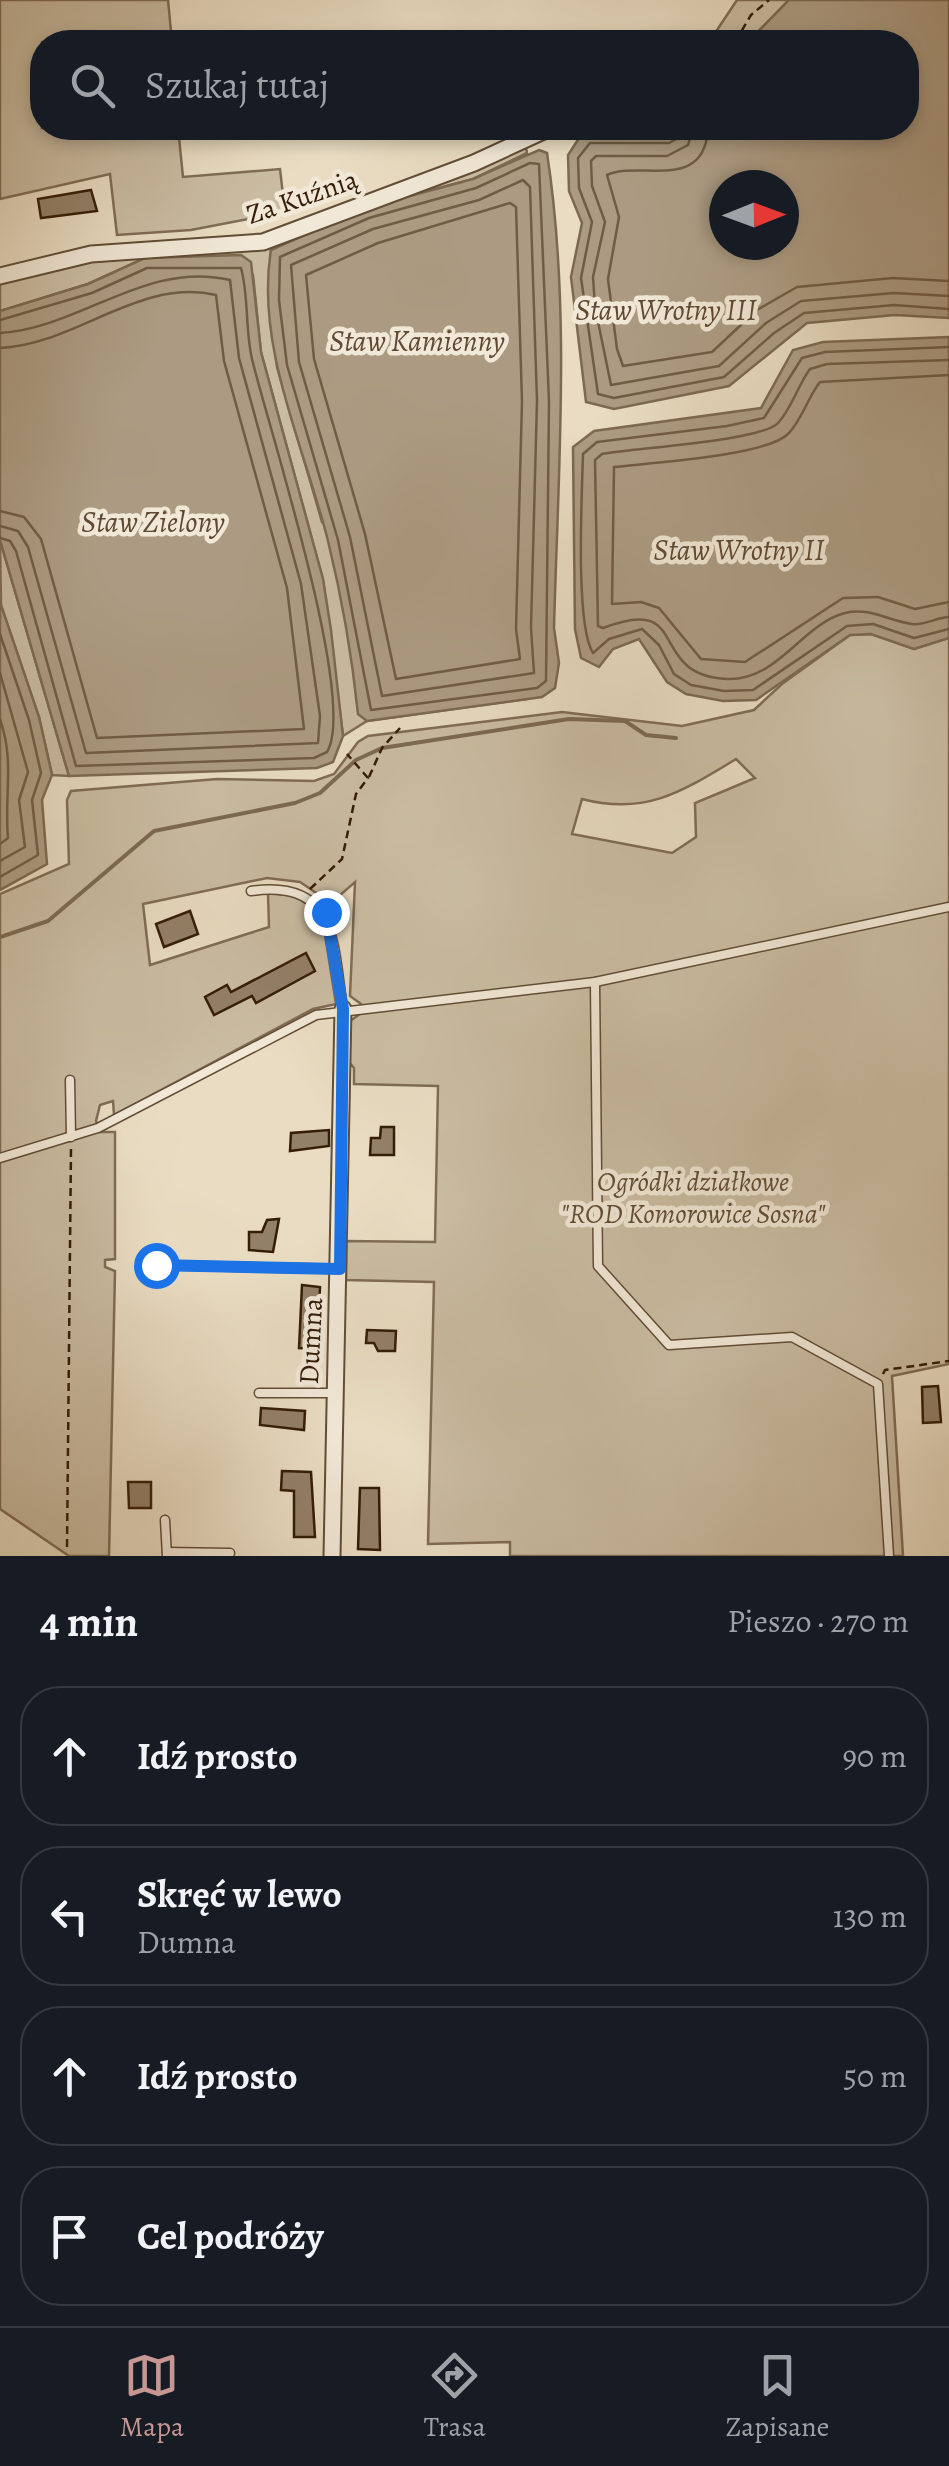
<!DOCTYPE html>
<html lang="pl">
<meta charset="utf-8">
<style>
:root{--surface:#171b24;--page:#20242c;--text:#f1f3f6;--muted:#9ea1a6;--line:#363941;--accent:#c59692}
body{margin:0;font-family:Alegreya,serif;background:var(--page);color:var(--text)}
.compass{position:absolute;left:709px;top:170px;width:90px;height:90px;border-radius:50%;background:var(--surface);box-shadow:0 5px 15px #0003;rotate:89deg}
.stop{position:absolute;width:30px;height:30px;margin:-22px;border:8px solid #1a73e8;border-radius:50%;background:#fff}
.stop.end{background:#1a73e8;border-color:#fff;box-shadow:0 2px 10px #0008}
.list{margin:0;padding:0;list-style:none}
h2{display:flex;justify-content:space-between;align-items:center;height:130px;margin:0;padding:0 40px;font-size:42px}
h2 small{font-size:32px;font-weight:400;color:var(--muted)}
.list li{display:grid;grid-template-columns:65px 1fr auto;gap:30px;align-items:center;box-sizing:border-box;height:140px;margin:0 20px 20px;padding:0 20px;border:2px solid var(--line);border-radius:40px}
.list b{display:block;font-size:38px;white-space:nowrap}
.list p{margin:0;font-size:32px;white-space:nowrap;color:var(--muted)}
.list em{font-size:32px;font-style:normal;color:var(--muted)}
.icon{flex:none;width:55px;height:55px;fill:none;stroke:currentColor;stroke-width:2;stroke-linecap:round;stroke-linejoin:round}
.map{position:relative;flex:none;width:949px;height:1556px;overflow:hidden}
.search{position:absolute;background:var(--surface);box-shadow:0 5px 15px #0003;left:30px;right:30px;top:30px;height:110px;display:flex;align-items:center;gap:25px;box-sizing:border-box;padding:0 35px;border-radius:40px;color:var(--muted);font-size:38px}
.sheet{height:770px;background:var(--surface)}
nav{display:flex;justify-content:space-around;align-items:center;box-sizing:border-box;height:140px;border-top:2px solid var(--line);background:var(--surface);font-size:28px;color:var(--muted)}
nav a{display:grid;justify-items:center;gap:5px}
nav .on{color:var(--accent)}
.map>svg:first-child{display:block}
.green{fill:#cabca2;stroke:#806c54;stroke-width:2.5;fill-rule:evenodd}
.water{fill:#ac9b82;stroke:#7c6951;stroke-width:2.5;fill-rule:evenodd}
.lines{fill:none;stroke-linecap:round;stroke-linejoin:round}
.shore{stroke:#705c44;stroke-width:2.5}
.stream{stroke:#7c6951;stroke-width:4}
.building{fill:#938068;stroke:#351d07;stroke-width:2.5}
.service-casing{stroke:#624d36;stroke-width:11}
.minor-casing{stroke:#624d36;stroke-width:19}
.path{stroke:#351d07;stroke-width:2.5;stroke-dasharray:8 5;stroke-linecap:butt}
.service{stroke:#f1e8d7;stroke-width:8}
.minor{stroke:#f1e8d7;stroke-width:15}
.route{stroke:#1a73e8;stroke-width:12}
.labels{text-anchor:middle;dominant-baseline:central;stroke-width:9;stroke-linejoin:round;paint-order:stroke}
.street-label{font-size:28px;fill:#351d07;stroke:#f1e8d7}
.park-label{font-size:28px;font-style:italic;fill:#624d36;stroke:#f1e8d7}
.water-label{font-size:30px;font-style:italic;fill:#5f4932;stroke:#f1e8d7}
</style>
<div class="map">
<svg width="949" height="1556" viewBox="0 0 949 1556">
<rect width="100%" height="100%" fill="#e9dcc2"/>
<filter id="stains"><feTurbulence type="fractalNoise" baseFrequency=".002" numOctaves="4"/><feColorMatrix values="0 0 0 0 .2 0 0 0 0 .09 0 0 0 0 .02 0 0 0 .5 -.17"/></filter>
<radialGradient id="worn" r=".72"><stop offset=".6" stop-color="#630" stop-opacity="0"/><stop offset="1" stop-color="#630" stop-opacity=".3"/></radialGradient>
<g class="green">
<path d="M0 0H168L172 42H42V128H178L183 177 280 169 285 212 191 230 117 235 110 174 0 199Z"/>
<path d="M737 0H789L748 42H709Z"/>
<path d="M525 143 527 153 473 179 365 208 271 250 269 301 277 367 322 522 527 699 367 721 343 736 323 580 261 352 253 275 145 258 88 284 0 311V281L73 262 240 249Z"/>
<path d="M0 540 69 776 52 775 39 717 1 606Z"/>
<path d="M871 634 914 649 949 638V1364L892 1376 903 1556H510V1542L428 1544 434 1282 346 1280V1241L435 1242 438 1086 354 1084V1068L348 1061 349 1022 361 1013V1004L350 996 355 882 331 903 300 882 267 878 143 904 150 965 269 927 268 893 304 897 322 916 336 1004 313 1009 114 1115 113 1101 100 1105 96 1121 100 1132H115V1259L105 1260V1267L115 1271 109 1556H69L0 1509V894L69 864 67 800 71 791 217 779 314 781 334 774 358 742 368 736 562 712 682 726 754 710 782 684 850 635ZM736 759 755 778 695 803 696 837 672 853 572 834 582 799C646 816 683 791 736 759Z"/>
</g>
<g class="water">
<path d="M789 0H949V318L895 315 807 323 729 386 614 409 586 402 571 277 582 223 569 191 568 155 583 132C615 135 650 140 681 128H906V42H748ZM784 185V245H724V185Z"/>
<path d="M539 150 547 153C571 308 558 472 554 628L559 663 555 688 542 697 367 721 358 714C352 656 342 598 328 541 305 448 255 347 271 250L365 208 473 179Z"/>
<path d="M241 255 251 262 261 352 323 579 331 630 343 736 333 762 317 768 69 776 0 540V311L88 284 145 258Z"/>
<path d="M949 337V638L914 649 871 634 850 635 756 700 723 701 686 694 667 682 639 639 613 649 599 667 581 658 575 629 573 447 594 431 761 408 793 350 823 342Z"/>
<path d="M0 602 39 717 52 775 42 800 47 864 0 890Z"/>
</g>
<g class="lines">
<g class="shore">
<path d="M680 128 678 138 669 143H590L578 158 579 188 592 222 581 278 598 394 614 398 724 377 774 333 804 313 894 305 949 309"/>
<path d="M693 128 688 145 667 156H596L591 161 592 186 605 222 593 277 595 307 611 385 719 366 766 323 801 301 894 293 949 296"/>
<path d="M708 128C705 193 640 160 607 175L619 217 608 279 617 349 623 366 712 352 757 310 797 287 893 278 949 281"/>
<path d="M530 163 539 164 549 401 546 681 537 688 371 710 338 540 287 365 279 300 280 257 369 218 476 188Z"/>
<path d="M523 180 530 187 537 401 531 628 534 673 382 696 350 537 299 362 291 265 373 229 479 200Z"/>
<path d="M510 203 516 207 522 401 516 629 520 659 396 679 365 534 314 359 306 275 378 243Z"/>
<path d="M0 320 92 293 147 268H241C249 297 245 329 252 359 268 426 358 701 327 752L314 758 76 766 16 551 10 541 0 538"/>
<path d="M0 333C81 328 146 260 230 280L239 358 301 584 320 716 318 743 86 753 28 547 18 531 0 526"/>
<path d="M949 347 825 352 802 358 764 418 727 426 597 442 583 454C582 493 575 625 593 653L609 639 642 629 659 645 674 674 691 685 724 691 753 690 847 626 873 624 914 638 949 629"/>
<path d="M0 348C75 345 140 277 216 295L224 361 287 588 304 729 97 738 41 539 24 517 0 511"/>
<path d="M949 360 827 364 810 369C798 385 792 408 778 423 762 441 633 448 602 454L595 460 598 626 603 628C693 593 645 675 727 679 778 681 802 624 845 613 871 607 888 621 912 624 924 626 937 617 949 617"/>
<path d="M949 375 820 382C808 397 802 420 788 434 766 456 648 463 614 467L612 604 641 602 659 608 701 659 745 662 843 598 878 597 915 609 949 602"/>
<path d="M0 634 29 720 41 773 32 800 38 855 0 877"/>
<path d="M0 673 28 772 19 800 25 847 0 861"/>
<path d="M0 719C15 764 4 792 8 838L0 844"/>
</g>
<path class="stream" d="M0 937 48 921 154 831 295 803 320 793 356 760 382 748 569 719 625 721 646 735 676 738"/>
</g>
<g class="building">
<path d="M91 190 97 211 41 218 38 199Z"/>
<path d="M190 911 198 934 164 947 156 924Z"/>
<path d="M306 953 315 971 256 1003 252 996 214 1015 205 997 227 985 231 992Z"/>
<path d="M381 1127H394V1155H370L371 1138H380Z"/>
<path d="M329 1130V1146L290 1151 291 1133Z"/>
<path d="M279 1219 273 1252 249 1250V1232H262L267 1220Z"/>
<path d="M302 1285 320 1287 318 1331H322L317 1349 299 1348Z"/>
<path d="M367 1330 396 1331 395 1351H378L374 1343H366Z"/>
<path d="M938 1386 941 1422 923 1423 922 1387Z"/>
<path d="M261 1408 305 1411 304 1430 260 1425Z"/>
<path d="M282 1471 311 1472 315 1537H294V1491L281 1490Z"/>
<path d="M128 1482H151V1508H129Z"/>
<path d="M360 1488H379L380 1550 358 1549Z"/>
</g>
<g class="lines">
<g class="service-casing">
<g id="service">
<path d="M251 891C338 879 333 944 343 1009"/>
<path d="M595 982 598 1266 669 1345 792 1337 878 1384 889 1556"/>
<path d="M70 1080 71 1137"/>
<path d="M0 1158 98 1128 316 1015 595 982 949 907"/>
<path d="M155 1265 340 1269"/>
<path d="M259 1393H334"/>
<path d="M165 1520 167 1556"/>
<path d="M167 1552 230 1553"/>
</g>
</g>
<g class="minor-casing">
<g id="minor">
<path d="M0 276 91 254 263 242 474 163 550 128"/>
<path d="M332 1556 343 1009"/>
</g>
</g>
<g class="path">
<path d="M735 42 751 15 769 0"/>
<path d="M369 777 382 748 400 728"/>
<path d="M310 889 342 859 356 794 368 778 347 754"/>
<path d="M883 1374 885 1370 949 1361"/>
<path d="M67 1547 71 1148"/>
</g>
<use href="#service" class="service"/>
<use href="#minor" class="minor"/>
</g>
<g class="lines">
<path class="route" d="M156 1265 340 1269 343 1009 326 912"/>
</g>
<g class="labels">
<g class="street-label">
<text transform="translate(302 197) rotate(-19)">Za Kuźnią</text>
<text transform="translate(311 1341) rotate(-87)">Dumna</text>
</g>
<g class="park-label">
<text x="693" y="1182">Ogródki działkowe<tspan x="693" dy="32">"ROD Komorowice Sosna"</tspan></text>
</g>
<g class="water-label">
<text x="666" y="310">Staw Wrotny III</text>
<text x="417" y="341">Staw Kamienny</text>
<text x="153" y="522">Staw Zielony</text>
<text x="739" y="550">Staw Wrotny II</text>
</g>
</g>
<rect width="100%" height="100%" filter="url(#stains)"/>
<rect width="100%" height="100%" fill="url(#worn)"/>
</svg>
<svg class="compass" viewBox="-18 -18 36 36"><path d="M0-13l5 13h-10z" fill="#e53935"/><path d="M0 13l5-13h-10z" fill="#9ea1a6"/></svg>
<div class="stop" style="left:156px;top:1265px"></div>
<div class="stop end" style="left:326px;top:912px"></div>
<div class="search"><svg class="icon" aria-label="search" viewBox="0 0 24 24"><circle cx="10" cy="10" r="6"/><path d="M15 15l6 6"/></svg>Szukaj tutaj</div>
</div>
<section class="sheet">
<h2>4 min<small>Pieszo · 270 m</small></h2>
<ul class="list">
<li><svg class="icon" aria-label="ahead" viewBox="0 0 24 24"><path d="M12 20V5M6 11l6-6 6 6"/></svg><div><b>Idź prosto</b></div><em>90 m</em></li>
<li><svg class="icon" aria-label="left" viewBox="0 0 24 24"><path d="M17 20v-9H6M10 6l-5 5 5 5"/></svg><div><b>Skręć w lewo</b><p>Dumna</p></div><em>130 m</em></li>
<li><svg class="icon" aria-label="ahead" viewBox="0 0 24 24"><path d="M12 20V5M6 11l6-6 6 6"/></svg><div><b>Idź prosto</b></div><em>50 m</em></li>
<li><svg class="icon" aria-label="arrive" viewBox="0 0 24 24"><path d="M6 21V4h12l-3 4 3 4H6"/></svg><div><b>Cel podróży</b></div></li>
</ul>
</section>
<nav>
<a class="on"><svg class="icon" aria-label="map" viewBox="0 0 24 24"><path d="M3 6l6-2 6 2 6-2v14l-6 2-6-2-6 2zM9 4v14M15 6v14"/></svg>Mapa</a>
<a><svg class="icon" aria-label="directions" viewBox="0 0 24 24"><path d="M12 3l9 9-9 9-9-9zM9 14v-3h6M13 9l2 2-2 2"/></svg>Trasa</a>
<a><svg class="icon" aria-label="saved" viewBox="0 0 24 24"><path d="M7 4h10v16l-5-4-5 4z"/></svg>Zapisane</a>
</nav>
